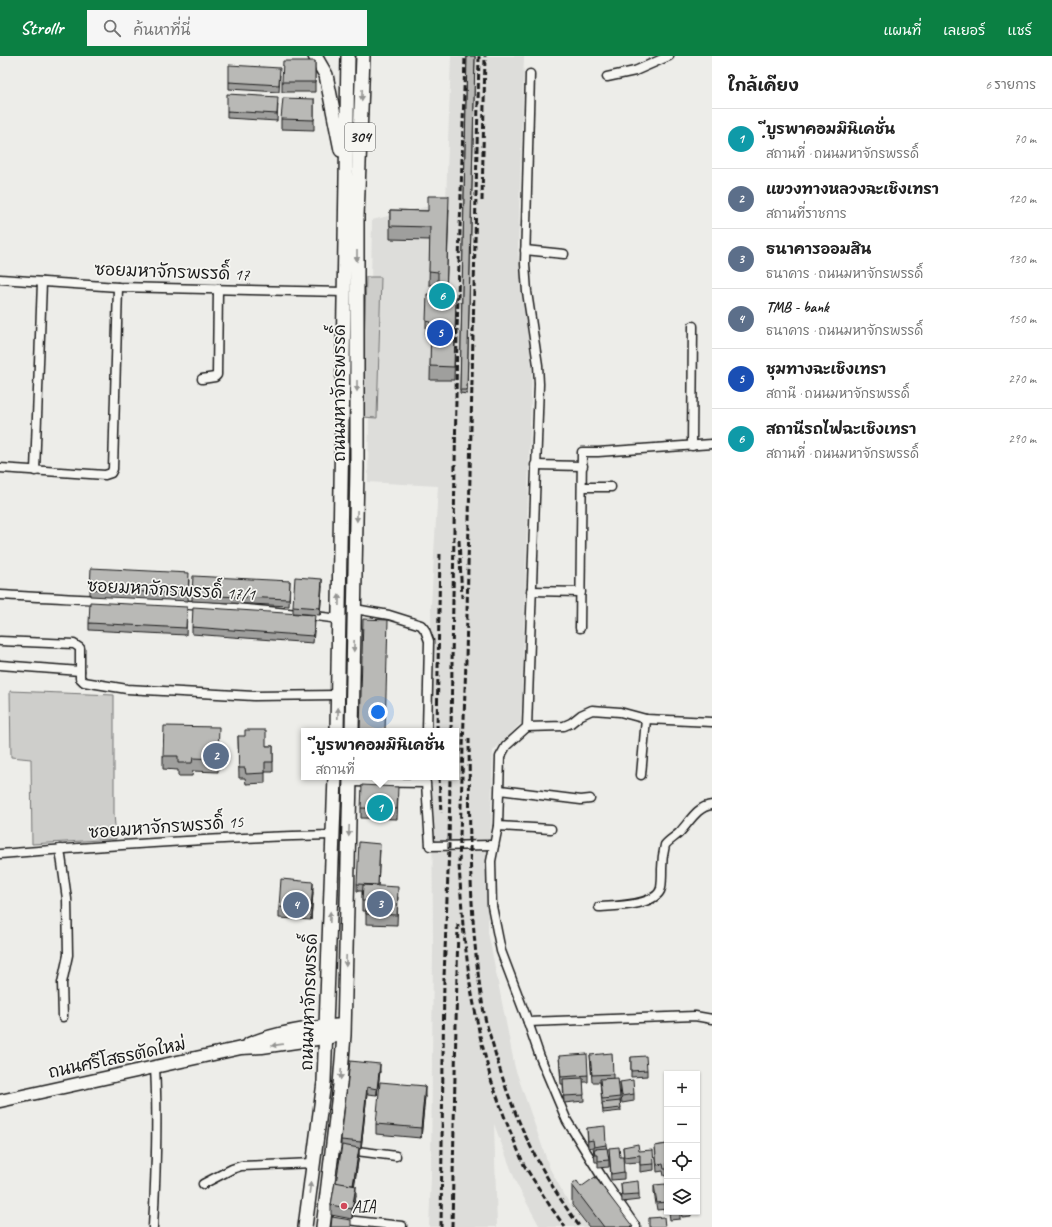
<!DOCTYPE html>
<html lang="th">
<meta charset="utf-8">
<style>
:root{--surface:#fff;--page:#f6f6f6;--text:#222;--muted:#767676;--line:#e0e0e0;--accent:#0b8043}
body{margin:0;font-family:Caveat,"Playpen Sans Thai",sans-serif;background:var(--page);color:var(--text)}
.controls{position:absolute;right:12px;bottom:12px;display:grid;overflow:hidden;border-radius:0px;box-shadow:0 1px 3px #0004}
.controls button{width:36px;height:36px;display:grid;place-items:center;padding:0;border:0;border-bottom:1px solid var(--line);background:var(--surface);color:var(--text);font:20px sans-serif}
.you{position:absolute;left:378px;top:656px;width:14px;height:14px;margin:-10px;border:3px solid #fff;border-radius:50%;background:#1a73e8;box-shadow:0 0 0 6px #1a73e833}
.badge{display:grid;place-items:center;width:26px;height:26px;border-radius:50%;background:var(--accent);color:#fff;font-size:13px;font-weight:700}
.pin{position:absolute;translate:-50% -50%;border:2px solid #fff;box-shadow:0 1px 4px #0006}
.popup{position:absolute;left:301px;top:672px;width:158px;height:52px;box-sizing:border-box;display:grid;place-content:center;border-radius:0px;background:var(--surface);filter:drop-shadow(0 1px 3px #0005);font-size:13px;white-space:nowrap;color:var(--muted)}
.popup b{font-size:15px;color:var(--text)}
.popup::after{content:'';position:absolute;left:50%;top:100%;margin-left:-8px;border:8px solid transparent;border-top-color:var(--surface)}
.list{margin:0;padding:0;list-style:none}
h2{display:flex;justify-content:space-between;align-items:center;height:52px;margin:0;padding:0 16px;font-size:17px}
h2 small{font-size:13px;font-weight:400;color:var(--muted)}
.list li{display:grid;grid-template-columns:26px 1fr auto;gap:12px;align-items:center;box-sizing:border-box;height:60px;padding:0 16px;border-top:1px solid var(--line)}
.list b{display:block;font-size:15px;white-space:nowrap}
.list p{margin:0;font-size:13px;white-space:nowrap;color:var(--muted)}
.list em{font-size:13px;font-style:normal;color:var(--muted)}
.icon{flex:none;width:22px;height:22px;fill:none;stroke:currentColor;stroke-width:2;stroke-linecap:round;stroke-linejoin:round}
.map{position:relative;flex:none;width:712px;height:1171px;overflow:hidden}
header{display:flex;align-items:center;gap:24px;box-sizing:border-box;height:56px;padding:0 20px;background:var(--accent);color:#fff}
header strong{font-size:19px}
nav{display:flex;gap:22px;margin-inline-start:auto;font-size:14px}
.search{width:280px;height:36px;background:var(--page);display:flex;align-items:center;gap:10px;box-sizing:border-box;padding:0 14px;border-radius:0px;color:var(--muted);font-size:15px}
main{display:flex}
aside{flex:1;background:var(--surface)}
.map>svg:first-child{display:block}
.built{fill:#ddddda}
.green{fill:#cececb;stroke:#757574}
.lines{fill:none;stroke-linecap:round;stroke-linejoin:round}
.street-casing{stroke:#1c1c1c;stroke-width:11}
.secondary-casing{stroke:#1c1c1c;stroke-width:15}
.primary-casing{stroke:#1c1c1c;stroke-width:16}
.street{stroke:#f6f6f2;stroke-width:8}
.secondary{stroke:#f6f6f2;stroke-width:12}
.primary{stroke:#f6f6f2;stroke-width:13}
.rail{stroke:#1c1c1c;stroke-width:3;stroke-dasharray:6 3;stroke-linecap:butt}
.wall{fill:#9f9f9d;stroke:#1c1c1c}
.shaded-wall{fill:#82827f;stroke:#1c1c1c}
.building{fill:#b9b9b6;stroke:#1c1c1c}
.oneway{fill:#949492}
.poi-dot{fill:#d1495b;stroke:#f6f6f2;stroke-width:1.5}
.labels{text-anchor:middle;dominant-baseline:central;stroke-width:3.5;stroke-linejoin:round;paint-order:stroke}
.shield{fill:#f6f6f2;stroke:#5d5d5c;stroke-width:1}
.shield-label{font-size:16px;font-weight:bold;fill:#1c1c1c}
.street-label{font-size:17px;fill:#1c1c1c;stroke:#f6f6f2}
.poi-label{font-size:17px;fill:#1c1c1c;stroke:#f6f6f2;text-anchor:start}
</style>
<header>
<strong>Strollr</strong>
<div class="search"><svg class="icon" aria-label="search" viewBox="0 0 24 24"><circle cx="10" cy="10" r="6"/><path d="M15 15l6 6"/></svg>ค้นหาที่นี่</div>
<nav><a>แผนที่</a><a>เลเยอร์</a><a>แชร์</a></nav>
</header>
<main>
<div class="map">
<svg width="712" height="1171" viewBox="0 0 712 1171">
<rect width="100%" height="100%" fill="#edede9"/>
<filter id="ink" filterUnits="userSpaceOnUse"><feTurbulence type="fractalNoise" baseFrequency=".025" numOctaves="2"/><feDisplacementMap in="SourceGraphic" scale="8" xChannelSelector="R" yChannelSelector="G"/><feConvolveMatrix kernelMatrix="1 2 1 2 8 2 1 2 1" color-interpolation-filters="sRGB"/></filter>
<g filter="url(#ink)">
<path class="built" d="M451 0H524L518 197 532 311 521 667 493 695 488 876 515 1012 550 1113 569 1147 588 1171H540L517 1129 494 1068 497 1171H429L431 1120 433 891 432 721H456V675H432L431 550 438 430 368 426 372 164 446 146Z"/>
<g class="green">
<path d="M366 221H381L377 362 362 361Z"/>
<path d="M10 635 114 639V757L116 783 32 788 31 703 11 701Z"/>
</g>
<g class="lines">
<g class="street-casing">
<g id="street">
<path d="M530 18 525 208 527 236 538 309 539 328 527 671 506 690 500 701 498 770 491 805 492 850 501 895 528 966 540 1001 567 1065 605 1126 636 1171"/>
<path d="M607 21 635 15 669 0"/>
<path d="M525 194 564 198"/>
<path d="M0 223 118 231 344 236"/>
<path d="M202 323 215 321 217 319 218 233"/>
<path d="M692 390 693 270"/>
<path d="M535 409 583 410"/>
<path d="M0 412 105 419 111 417 113 413 118 231"/>
<path d="M35 415 42 226"/>
<path d="M583 431H611"/>
<path d="M531 535 581 536"/>
<path d="M0 539C113 545 227 548 339 563"/>
<path d="M355 553 389 559 421 569 425 574 429 585 427 675"/>
<path d="M580 572 582 396H598L712 388"/>
<path d="M0 585 74 588 80 592V615"/>
<path d="M0 609 80 615V622L84 626 127 633 254 640 338 639"/>
<path d="M527 671 564 670 571 667 581 659 592 654 620 656 646 663 712 666"/>
<path d="M641 719 646 663"/>
<path d="M350 726 426 727 430 790 494 789"/>
<path d="M500 734 581 744 590 743"/>
<path d="M498 770 551 773"/>
<path d="M60 793 67 843 68 899 62 927 63 961"/>
<path d="M0 798C111 789 222 781 333 779"/>
<path d="M599 851C614 850 657 850 661 832 662 826 662 819 662 813 662 805 663 797 665 789 669 784 675 781 679 777 689 767 697 750 712 749"/>
<path d="M528 966 695 960 712 963"/>
<path d="M333 1092 396 1100"/>
<path d="M203 1128 232 1113 241 1110 313 1107"/>
<path d="M337 1163 402 1170"/>
<path d="M153 1171C156 1118 158 1064 155 1011"/>
</g>
</g>
<g class="secondary-casing">
<g id="secondary">
<path d="M249 988C279 975 312 971 344 969"/>
<path d="M0 1045 241 992 262 991 344 979"/>
</g>
</g>
<g class="primary-casing">
<g id="primary">
<path d="M315 0 326 19 341 94"/>
<path d="M337 675 348 0"/>
<path d="M352 675 357 412V161L363 0"/>
<path d="M305 1171 324 1026 335 721"/>
<path d="M323 1171 340 1029 344 979 350 721"/>
</g>
</g>
<use href="#street" class="street"/>
<use href="#secondary" class="secondary"/>
<use href="#primary" class="primary"/>
<g class="rail">
<path d="M479 0 466 604 459 809 463 870 470 928 480 980 491 1024 506 1065 524 1109 550 1150 565 1171"/>
<path d="M482 145 485 0"/>
<path d="M459 484 462 542"/>
<path d="M437 675 440 495"/>
<path d="M451 675 457 276 465 0"/>
<path d="M469 682C470 774 468 867 484 957 486 968 490 979 493 989 510 1055 539 1116 580 1171"/>
<path d="M439 721 441 757"/>
<path d="M441 1171 444 922 449 790 450 721"/>
<path d="M452 1171 458 867"/>
</g>
</g>
<g class="wall">
<path d="M467 0H475L467 338 460 337Z"/>
<path d="M315 5V36H282V26Z"/>
<path d="M280 19 279 36 229 33V26Z"/>
<path d="M314 43V74L281 73V63Z"/>
<path d="M278 48 277 65 227 62V55Z"/>
<path d="M449 153 446 241 456 254 454 324H430L431 279H426V265L438 238V229H429L430 184 390 183V154L428 155Z"/>
<path d="M189 524 188 545 90 540V533Z"/>
<path d="M290 525 289 550 192 545V539Z"/>
<path d="M322 530 320 559 293 557V550Z"/>
<path d="M187 558 186 579 89 574V567Z"/>
<path d="M315 566 313 587 192 578V571Z"/>
<path d="M238 680 266 690H273V716H265V727L246 728 245 722H239Z"/>
<path d="M219 685 218 716 193 715 192 720H178V714L163 713V700Z"/>
<path d="M398 741 397 763 361 762V752Z"/>
<path d="M380 794 378 830 398 841 397 869 366 868V855H362V835H357V828Z"/>
<path d="M313 836 311 864 279 862V851Z"/>
<path d="M590 999 613 1018V1022L620 1041 621 1055 603 1057 600 1026H592Z"/>
<path d="M559 1000 588 1019V1026H583L584 1045 564 1047 563 1028H561Z"/>
<path d="M631 1001 647 1014V1020L631 1021Z"/>
<path d="M350 1005 380 1015 377 1039 367 1038 361 1093H359V1099L354 1129 356 1140 352 1163 331 1159V1149L341 1091V1084Z"/>
<path d="M620 1026 634 1038V1045L622 1047 620 1033Z"/>
<path d="M425 1040 421 1082 376 1078V1068Z"/>
<path d="M587 1072 606 1089 609 1104V1111L598 1112V1106H595L593 1091 588 1092Z"/>
<path d="M667 1088V1119L664 1120 663 1115 657 1116 655 1090Z"/>
<path d="M623 1091 639 1095 654 1108V1114L640 1116V1106L624 1107Z"/>
<path d="M609 1092 620 1101 624 1116V1123L611 1124Z"/>
<path d="M621 1127 639 1138V1144L622 1146Z"/>
<path d="M572 1129 581 1131 633 1171H589L572 1149Z"/>
<path d="M654 1129 667 1138V1153L657 1154 654 1136Z"/>
<path d="M669 1156H680V1163L670 1164Z"/>
<path d="M681 1156H691V1160L682 1161Z"/>
</g>
<g class="shaded-wall">
<path d="M322 523V530L320 559V552Z"/>
<path d="M313 826V836L311 864V854Z"/>
<path d="M380 1008V1015L377 1039V1033Z"/>
<path d="M425 1030V1040L421 1082V1072Z"/>
<path d="M367 1031V1038L361 1093V1086Z"/>
<path d="M359 1092V1099L353 1139V1132Z"/>
<path d="M356 1130V1140L352 1163V1153Z"/>
</g>
<g class="building">
<path d="M467 0H475L467 334H460Z"/>
<path d="M283 5H315V26H282Z"/>
<path d="M229 9 280 12 279 29 229 26Z"/>
<path d="M227 38 278 41 277 58 227 55Z"/>
<path d="M283 42 314 43V64L281 63Z"/>
<path d="M428 140H449L446 241H456L454 311 430 310 431 266 426 265 427 238H438V216L429 215 430 171 390 170V154L428 155Z"/>
<path d="M91 512 189 517 188 538 90 533Z"/>
<path d="M193 520 290 525 289 543 192 539Z"/>
<path d="M295 521 322 523 320 552 293 550Z"/>
<path d="M90 546 187 551 186 572 89 567Z"/>
<path d="M193 551 315 559 313 580 192 571Z"/>
<path d="M363 563 388 564 385 675H360Z"/>
<path d="M164 670 219 671 218 703 193 702 192 707H178V700H163Z"/>
<path d="M245 674H266V690H273V706H265V717L246 718 245 712H239L238 680H245Z"/>
<path d="M362 729 398 731 397 753 361 752Z"/>
<path d="M359 786 380 788 378 829 357 828Z"/>
<path d="M281 823 313 826 311 854 279 851Z"/>
<path d="M363 829 398 831 397 859 366 858 367 845H362Z"/>
<path d="M612 997 613 1018 592 1019 590 999Z"/>
<path d="M587 998 588 1019 561 1021 559 1000Z"/>
<path d="M646 1000 647 1014 631 1015V1001Z"/>
<path d="M350 1005 380 1008 377 1033 367 1031 361 1086 341 1084Z"/>
<path d="M583 1022 584 1039 564 1040 563 1023Z"/>
<path d="M618 1022 620 1041 602 1043 600 1023Z"/>
<path d="M633 1024 634 1038 622 1040 620 1026Z"/>
<path d="M380 1026 425 1030 421 1072 376 1068Z"/>
<path d="M620 1045 621 1052 603 1054 602 1047Z"/>
<path d="M605 1070 606 1089 594 1091 593 1084 588 1085 587 1072Z"/>
<path d="M638 1088 639 1095 653 1094 654 1108 640 1109V1099L624 1101 623 1091Z"/>
<path d="M667 1088V1113H664L663 1108 657 1109 655 1090Z"/>
<path d="M342 1089 359 1092 353 1129 336 1127Z"/>
<path d="M619 1091 620 1101H623L624 1116 611 1118 609 1092Z"/>
<path d="M607 1092 609 1104 598 1105V1099H595L594 1093Z"/>
<path d="M595 1121 633 1171H604L572 1129 577 1125 581 1131Z"/>
<path d="M638 1125 639 1138 622 1139 621 1127Z"/>
<path d="M335 1126 356 1130 352 1153 331 1149Z"/>
<path d="M666 1128 667 1146 657 1147 654 1129Z"/>
<path d="M670 1156H680L670 1157Z"/>
<path d="M332 1161 351 1164V1171H331Z"/>
<path d="M664 1161 665 1171H649V1162Z"/>
</g>
<defs><path id="oneway-solid" d="M-6-.8H1V-3.2L6.5 0L1 3.2V.8H-6Z"/></defs>
<g class="oneway">
<use href="#oneway-solid" transform="translate(362 39) rotate(92)"/>
<use href="#oneway-solid" transform="translate(357 200) rotate(90)"/>
<use href="#oneway-solid" transform="translate(357 330) rotate(90)"/>
<use href="#oneway-solid" transform="translate(357 460) rotate(91)"/>
<use href="#oneway-solid" transform="translate(339 544) rotate(-89)"/>
<use href="#oneway-solid" transform="translate(354 590) rotate(92)"/>
<use href="#oneway-solid" transform="translate(338 657) rotate(-88)"/>
<use href="#oneway-solid" transform="translate(349 775) rotate(92)"/>
<use href="#oneway-solid" transform="translate(330 861) rotate(-88)"/>
<use href="#oneway-solid" transform="translate(346 905) rotate(92)"/>
<use href="#oneway-solid" transform="translate(277 989) rotate(172)"/>
<use href="#oneway-solid" transform="translate(341 1018) rotate(94)"/>
<use href="#oneway-solid" transform="translate(310 1132) rotate(-83)"/>
</g>
</g>
<circle class="poi-dot" cx="344" cy="1150" r="4"/>
<g class="labels">
<rect class="shield" x="345" y="67" width="30" height="28" rx="3"/>
<g class="shield-label">
<text x="360" y="81">304</text>
</g>
<g class="street-label">
<text transform="translate(172 216) rotate(2)">ซอยมหาจักรพรรดิ์ 17</text>
<text transform="translate(339 337) rotate(-90)">ถนนมหาจักรพรรดิ์</text>
<text transform="translate(171 534) rotate(3)">ซอยมหาจักรพรรดิ์ 17/1</text>
<text transform="translate(166 771) rotate(-4)">ซอยมหาจักรพรรดิ์ 15</text>
<text transform="translate(309 946) rotate(-88)">ถนนมหาจักรพรรดิ์</text>
<text transform="translate(117 1002) rotate(-12)">ถนนศรีโสธรตัดใหม่</text>
</g>
<g class="poi-label">
<text x="352" y="1150">AIA</text>
</g>
</g>
</svg>
<div class="controls">
<button>+</button>
<button>−</button>
<button><svg class="icon" aria-label="locate" viewBox="0 0 24 24"><circle cx="12" cy="12" r="6"/><path d="M12 2v4M12 18v4M2 12h4M18 12h4"/></svg></button>
<button><svg class="icon" aria-label="layers" viewBox="0 0 24 24"><path d="M12 4l9 5-9 5-9-5zM3 14l9 5 9-5"/></svg></button>
</div>
<div class="you"></div>
<div class="pin badge" style="left:380px;top:752px;background:#0f9aa8">1</div>
<div class="popup"><b>ฺีบูรพาคอมมินิเคชั่น</b>สถานที่</div>
<div class="pin badge" style="left:216px;top:700px;background:#5c6f8a">2</div>
<div class="pin badge" style="left:380px;top:848px;background:#5c6f8a">3</div>
<div class="pin badge" style="left:296px;top:849px;background:#5c6f8a">4</div>
<div class="pin badge" style="left:440px;top:277px;background:#1a4fb4">5</div>
<div class="pin badge" style="left:442px;top:240px;background:#0f9aa8">6</div>
</div>
<aside>
<h2>ใกล้เคียง<small>6 รายการ</small></h2>
<ul class="list">
<li><span class="badge" style="background:#0f9aa8">1</span><div><b>ฺีบูรพาคอมมินิเคชั่น</b><p>สถานที่ · ถนนมหาจักรพรรดิ์</p></div><em>70 m</em></li>
<li><span class="badge" style="background:#5c6f8a">2</span><div><b>แขวงทางหลวงฉะเชิงเทรา</b><p>สถานที่ราชการ</p></div><em>120 m</em></li>
<li><span class="badge" style="background:#5c6f8a">3</span><div><b>ธนาคารออมสิน</b><p>ธนาคาร · ถนนมหาจักรพรรดิ์</p></div><em>130 m</em></li>
<li><span class="badge" style="background:#5c6f8a">4</span><div><b>TMB - bank</b><p>ธนาคาร · ถนนมหาจักรพรรดิ์</p></div><em>150 m</em></li>
<li><span class="badge" style="background:#1a4fb4">5</span><div><b>ชุมทางฉะเชิงเทรา</b><p>สถานี · ถนนมหาจักรพรรดิ์</p></div><em>270 m</em></li>
<li><span class="badge" style="background:#0f9aa8">6</span><div><b>สถานีรถไฟฉะเชิงเทรา</b><p>สถานที่ · ถนนมหาจักรพรรดิ์</p></div><em>290 m</em></li>
</ul>
</aside>
</main>
